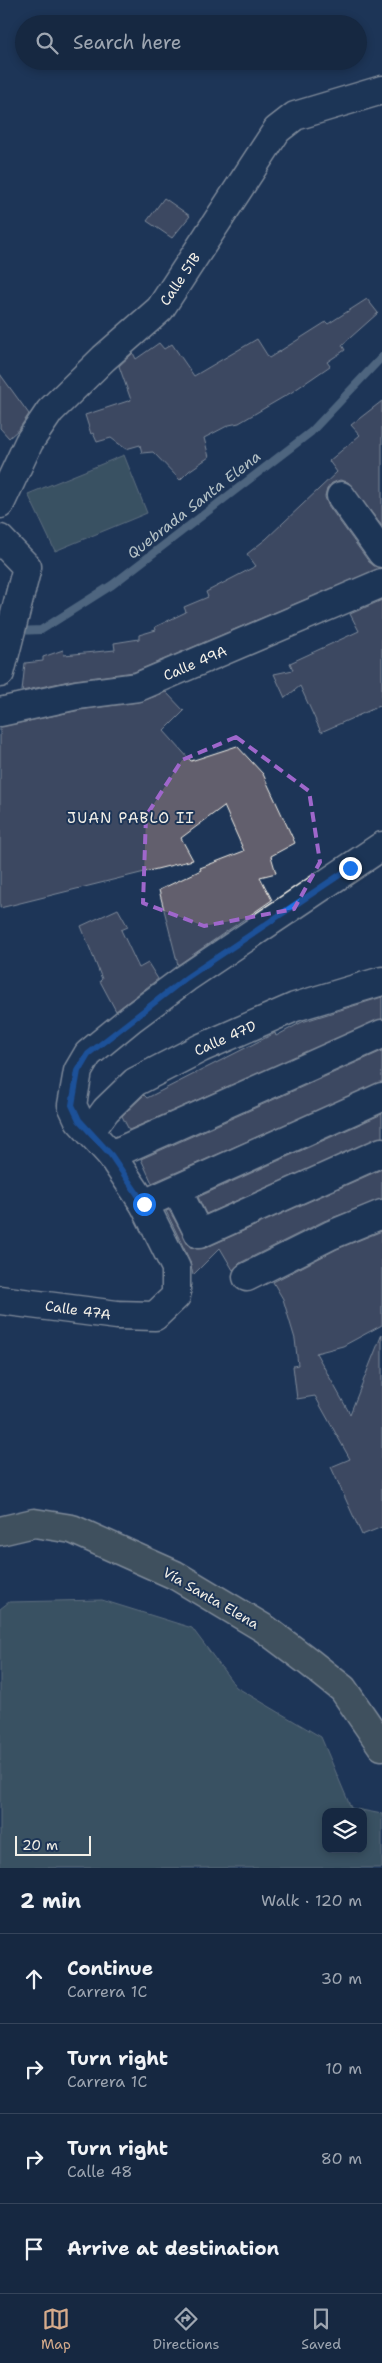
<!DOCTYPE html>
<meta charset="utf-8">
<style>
:root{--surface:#162841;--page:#23344c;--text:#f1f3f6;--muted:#9ea6b1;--line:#35445a;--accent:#d6ab8b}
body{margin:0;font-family:"Shantell Sans",sans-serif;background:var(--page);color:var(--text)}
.controls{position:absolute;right:15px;bottom:15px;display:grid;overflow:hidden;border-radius:10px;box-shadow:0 2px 8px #0003}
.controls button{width:45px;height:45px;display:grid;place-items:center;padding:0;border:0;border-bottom:1px solid var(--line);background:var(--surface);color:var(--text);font:25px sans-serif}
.scale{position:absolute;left:15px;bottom:12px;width:76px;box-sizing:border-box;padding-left:5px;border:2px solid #f4f1e8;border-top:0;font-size:14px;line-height:18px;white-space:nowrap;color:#f4f1e8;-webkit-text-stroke:4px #1d3557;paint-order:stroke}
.stop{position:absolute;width:15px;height:15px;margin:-11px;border:4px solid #1a73e8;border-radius:50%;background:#fff}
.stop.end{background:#1a73e8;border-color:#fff;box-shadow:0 1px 5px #0008}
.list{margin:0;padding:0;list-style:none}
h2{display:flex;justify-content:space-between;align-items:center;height:65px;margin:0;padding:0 20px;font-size:21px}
h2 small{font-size:16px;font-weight:400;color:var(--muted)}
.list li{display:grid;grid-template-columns:32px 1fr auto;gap:15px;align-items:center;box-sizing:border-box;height:90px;padding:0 20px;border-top:1px solid var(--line)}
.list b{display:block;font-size:19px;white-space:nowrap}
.list p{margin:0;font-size:16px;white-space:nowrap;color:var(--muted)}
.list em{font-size:16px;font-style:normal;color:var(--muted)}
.icon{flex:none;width:28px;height:28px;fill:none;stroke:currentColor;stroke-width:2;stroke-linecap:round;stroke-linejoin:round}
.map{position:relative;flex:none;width:382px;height:1868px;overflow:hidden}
.search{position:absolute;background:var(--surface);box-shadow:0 2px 8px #0003;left:15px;right:15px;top:15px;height:55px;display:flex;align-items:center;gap:12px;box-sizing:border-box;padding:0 18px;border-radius:28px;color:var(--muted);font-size:19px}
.sheet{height:425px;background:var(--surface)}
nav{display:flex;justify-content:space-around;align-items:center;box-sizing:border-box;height:70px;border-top:1px solid var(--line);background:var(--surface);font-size:14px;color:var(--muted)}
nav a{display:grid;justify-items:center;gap:2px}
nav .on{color:var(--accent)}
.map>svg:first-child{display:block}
.green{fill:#5c736f;stroke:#a8b2ac;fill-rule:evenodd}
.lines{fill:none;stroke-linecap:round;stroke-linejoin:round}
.stream{stroke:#89a0af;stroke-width:8}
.building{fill:#625e6d;stroke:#f4f1e8}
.minor-casing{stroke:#f4f1e8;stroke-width:31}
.major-casing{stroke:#f4f1e8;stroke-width:31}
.minor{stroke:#1d3557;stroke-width:28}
.major{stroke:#697266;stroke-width:28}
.route{stroke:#1a73e8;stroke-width:6}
.marked{fill:none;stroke:#9f67cb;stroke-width:4;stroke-dasharray:10 6;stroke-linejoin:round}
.labels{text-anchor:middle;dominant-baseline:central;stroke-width:4;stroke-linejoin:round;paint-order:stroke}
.street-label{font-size:14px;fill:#f4f1e8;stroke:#1d3557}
.water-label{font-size:15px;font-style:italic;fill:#b5c2c7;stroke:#1d3557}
.neighbourhood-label{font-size:15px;letter-spacing:1px;fill:#f4f1e8;stroke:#1d3557}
</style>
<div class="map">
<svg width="382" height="1868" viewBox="0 0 382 1868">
<rect width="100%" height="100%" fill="#1d3557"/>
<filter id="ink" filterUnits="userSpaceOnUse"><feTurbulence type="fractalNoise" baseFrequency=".02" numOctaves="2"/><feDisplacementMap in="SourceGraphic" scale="10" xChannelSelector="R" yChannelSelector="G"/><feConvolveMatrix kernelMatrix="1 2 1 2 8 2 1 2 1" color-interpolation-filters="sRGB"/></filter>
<g filter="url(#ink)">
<g class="green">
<path d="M124 455 147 513 55 551 28 494Z"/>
<path d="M102 1600 192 1628 236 1687 321 1737 351 1808 382 1814V1868H0V1609L9 1602ZM326 1812H363V1849H326Z"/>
</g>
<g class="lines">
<path class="stream" d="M16 631 41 630 112 585 311 432 382 357"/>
</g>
<g class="building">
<path d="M164 198 190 216 172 238 147 221Z"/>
<path d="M367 299 378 313 342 345 345 350 327 362 330 366 292 392 239 423 229 425 204 438 209 457 189 471 180 480 153 452 142 453 140 445 126 449 111 438 97 442 93 433 91 434 85 415 131 400 119 366 133 353 136 359 159 343 164 349 172 344 194 376 257 339 269 358 326 322 328 324Z"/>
<path d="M0 374 29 414 19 429 9 438 0 428Z"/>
<path d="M382 401V526L348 482 340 480 332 483 327 489 325 497 328 505 369 562 380 568 134 672 74 680 22 691 25 663 43 661V657L63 650 64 655 115 650 114 643 139 639V635L156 630 155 627 186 612 184 607 208 597 206 592 256 566 247 554 266 539 337 472 329 461 360 435 351 425Z"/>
<path d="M382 600V705L321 732 300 686 285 698 274 674 293 670 290 663 359 631 350 614Z"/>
<path d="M166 692 184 711 164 731 191 761 237 746 263 774 295 843 271 856 276 873 260 877 272 900 178 965 159 890 201 870 200 868 244 851 224 806 181 838 193 860 0 908V727L80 710 140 702Z"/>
<path d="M118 909 128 927 121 930 139 968 148 963 158 979 116 1011 100 981 102 979 81 926Z"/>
<path d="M382 997V1019L129 1130 122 1116 144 1095 147 1098 275 1033 276 1036 302 1022Z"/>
<path d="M382 1051V1082L152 1183 141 1159Z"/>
<path d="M382 1114V1137L206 1214 198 1197Z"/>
<path d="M382 1169V1199L324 1221 240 1263 233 1270 220 1248 193 1275 190 1261 166 1211 169 1210 190 1247 197 1249 205 1248Z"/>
<path d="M382 1231V1325L343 1346 316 1353 350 1414 382 1334V1527L362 1535 331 1467 350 1459 315 1396 297 1399 293 1366 298 1365 295 1339 283 1299 273 1282 337 1249Z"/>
</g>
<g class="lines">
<g class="minor-casing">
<g id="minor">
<path d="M341 496 382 553"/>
<path d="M0 504 29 442 50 411 104 358 160 309 277 130 295 116 382 90"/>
<path d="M0 539 27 567 0 673"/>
<path d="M0 712 77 695 138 687 382 583"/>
<path d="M90 1132 106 1110 135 1082 201 1048 295 1007 382 981"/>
<path d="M111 1155 382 1034"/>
<path d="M177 1190 199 1234 382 1152"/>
<path d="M144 1204 382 1097"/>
<path d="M247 1277 331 1235 382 1214"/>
<path d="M0 1300 117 1315 155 1316 176 1296V1268L144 1204 111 1155 79 1120 72 1105 78 1071 88 1054 132 1018 186 978 382 846"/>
</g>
</g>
<g class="major-casing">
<path id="major" d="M0 1531 34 1523 72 1529 175 1575 265 1629 309 1662 343 1689 382 1746"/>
</g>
<use href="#minor" class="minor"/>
<use href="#major" class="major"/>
</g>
</g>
<g class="lines" filter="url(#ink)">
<path class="route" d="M144 1204 111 1155 79 1120 72 1105 78 1071 88 1054 186 978 350 868"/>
</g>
<path d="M0 0H382V1868H0ZM236 737 309 791 320 862 294 909 204 926 143 903 146 816 182 760Z" fill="#1d3557" fill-opacity=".55" fill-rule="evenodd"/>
<path class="marked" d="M236 737 309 791 320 862 294 909 204 926 143 903 146 816 182 760Z"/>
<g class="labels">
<g class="street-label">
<text transform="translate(180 279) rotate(-56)">Calle 51B</text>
<text transform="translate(195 663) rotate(-23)">Calle 49A</text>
<text transform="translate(225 1038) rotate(-24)">Calle 47D</text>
<text transform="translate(78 1310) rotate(8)">Calle 47A</text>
<text transform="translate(211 1598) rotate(30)">Vía Santa Elena</text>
</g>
<g class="water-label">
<text transform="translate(194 505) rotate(-38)">Quebrada Santa Elena</text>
</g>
<g class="neighbourhood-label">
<text x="131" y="818">JUAN PABLO II</text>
</g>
</g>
</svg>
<div class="controls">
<button><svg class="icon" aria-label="layers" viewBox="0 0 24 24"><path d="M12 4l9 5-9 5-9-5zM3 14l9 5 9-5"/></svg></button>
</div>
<div class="scale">20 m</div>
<div class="stop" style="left:144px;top:1204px"></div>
<div class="stop end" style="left:350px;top:868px"></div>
<div class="search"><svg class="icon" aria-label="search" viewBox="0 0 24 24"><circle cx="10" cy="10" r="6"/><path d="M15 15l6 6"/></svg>Search here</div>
</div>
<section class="sheet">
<h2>2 min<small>Walk · 120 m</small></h2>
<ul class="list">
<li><svg class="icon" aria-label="ahead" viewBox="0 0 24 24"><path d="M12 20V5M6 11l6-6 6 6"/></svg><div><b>Continue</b><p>Carrera 1C</p></div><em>30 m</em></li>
<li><svg class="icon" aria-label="right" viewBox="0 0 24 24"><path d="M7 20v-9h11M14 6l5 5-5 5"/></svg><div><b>Turn right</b><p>Carrera 1C</p></div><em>10 m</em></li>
<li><svg class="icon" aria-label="right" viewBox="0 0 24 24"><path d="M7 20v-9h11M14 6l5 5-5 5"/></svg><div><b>Turn right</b><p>Calle 48</p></div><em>80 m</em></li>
<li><svg class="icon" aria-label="arrive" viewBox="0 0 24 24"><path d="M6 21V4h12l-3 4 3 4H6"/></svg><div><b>Arrive at destination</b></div></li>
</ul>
</section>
<nav>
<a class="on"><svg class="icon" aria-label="map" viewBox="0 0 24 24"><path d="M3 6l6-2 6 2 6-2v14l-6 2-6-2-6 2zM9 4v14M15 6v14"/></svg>Map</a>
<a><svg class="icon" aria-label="directions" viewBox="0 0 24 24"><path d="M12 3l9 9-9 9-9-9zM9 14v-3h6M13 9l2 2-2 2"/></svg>Directions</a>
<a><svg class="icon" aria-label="saved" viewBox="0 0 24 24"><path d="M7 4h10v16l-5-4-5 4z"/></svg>Saved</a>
</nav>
